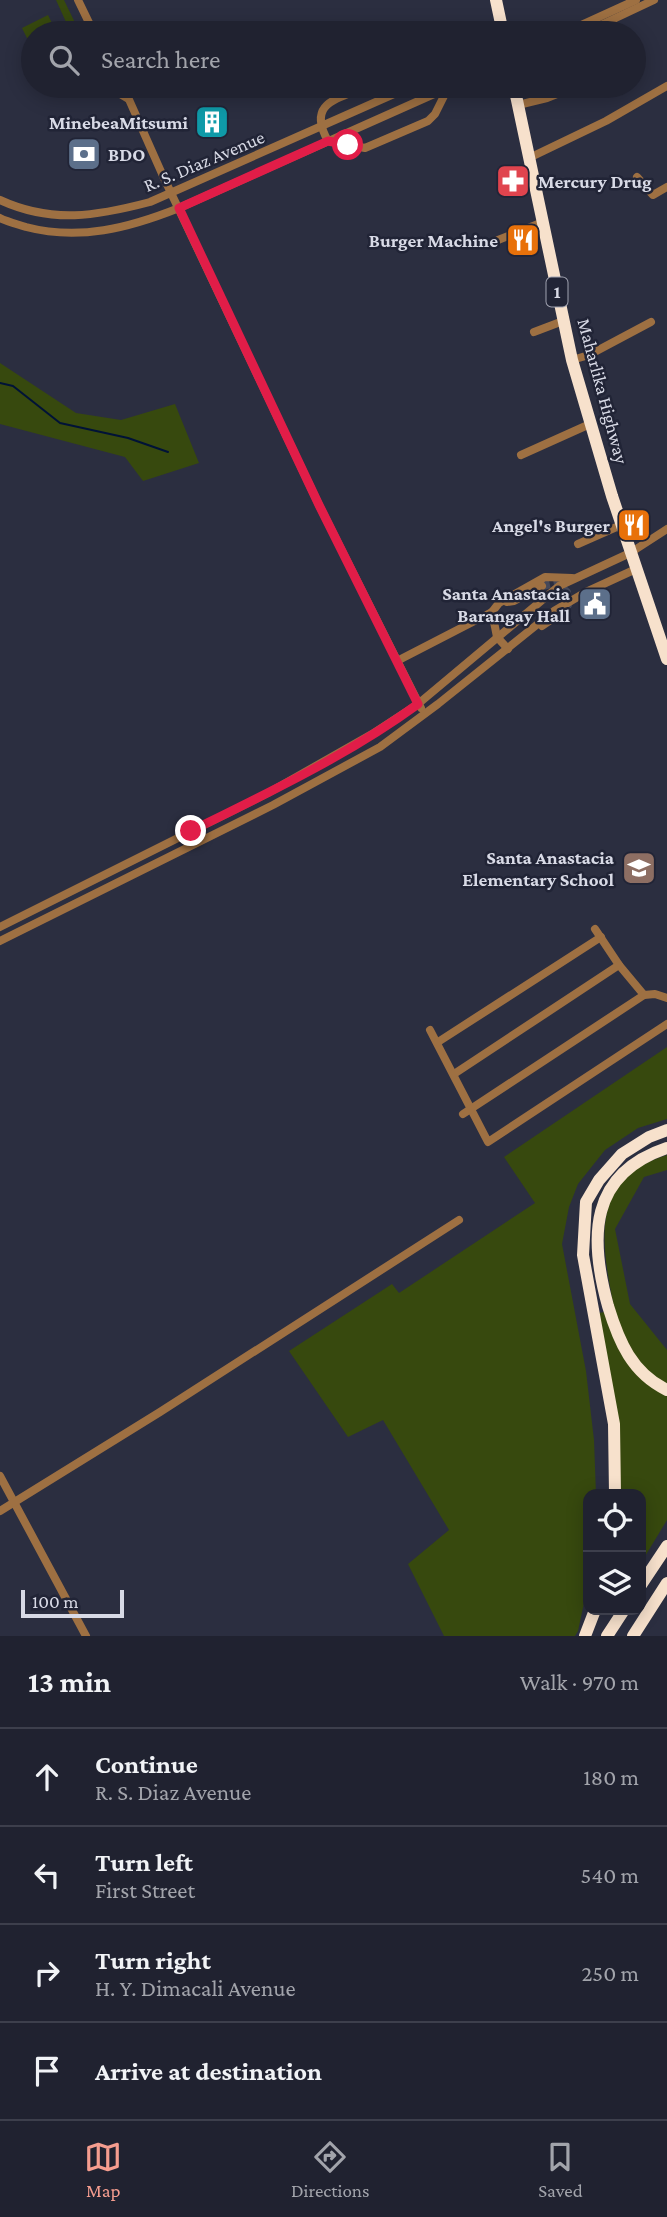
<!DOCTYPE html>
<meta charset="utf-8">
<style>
:root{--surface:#202230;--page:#2d2f3c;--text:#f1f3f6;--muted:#a2a4ab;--line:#3d3f4c;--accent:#f59d8f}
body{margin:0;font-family:"Crimson Pro",serif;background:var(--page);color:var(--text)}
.controls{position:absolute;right:21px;bottom:21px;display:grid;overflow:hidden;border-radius:14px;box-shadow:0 4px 18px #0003}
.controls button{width:63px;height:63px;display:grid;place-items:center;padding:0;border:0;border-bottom:2px solid var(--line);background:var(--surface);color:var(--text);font:35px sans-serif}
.scale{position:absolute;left:21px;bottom:18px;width:103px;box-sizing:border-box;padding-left:7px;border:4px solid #d8dae6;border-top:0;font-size:19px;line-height:24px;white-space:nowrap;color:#d8dae6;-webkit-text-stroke:5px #212436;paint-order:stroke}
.stop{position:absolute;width:21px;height:21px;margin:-16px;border:5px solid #e11d48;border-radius:50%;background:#fff}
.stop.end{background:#e11d48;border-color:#fff;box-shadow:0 2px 7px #0008}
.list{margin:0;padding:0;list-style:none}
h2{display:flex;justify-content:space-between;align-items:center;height:91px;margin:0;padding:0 28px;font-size:30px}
h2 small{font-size:23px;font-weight:400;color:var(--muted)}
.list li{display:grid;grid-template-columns:46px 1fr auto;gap:21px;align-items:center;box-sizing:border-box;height:98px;padding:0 28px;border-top:2px solid var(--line)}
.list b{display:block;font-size:26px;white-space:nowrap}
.list p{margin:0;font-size:23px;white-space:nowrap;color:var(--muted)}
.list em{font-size:23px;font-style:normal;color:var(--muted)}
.icon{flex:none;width:38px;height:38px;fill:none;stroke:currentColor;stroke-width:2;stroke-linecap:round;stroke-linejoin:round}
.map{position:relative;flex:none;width:667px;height:1636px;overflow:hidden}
.search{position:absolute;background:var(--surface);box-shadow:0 4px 18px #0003;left:21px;right:21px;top:21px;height:77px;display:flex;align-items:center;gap:18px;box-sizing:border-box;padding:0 24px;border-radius:38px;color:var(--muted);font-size:26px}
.sheet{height:483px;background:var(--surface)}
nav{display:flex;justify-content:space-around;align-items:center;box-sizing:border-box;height:98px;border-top:2px solid var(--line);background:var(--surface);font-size:19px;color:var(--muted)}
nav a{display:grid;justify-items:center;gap:4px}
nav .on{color:var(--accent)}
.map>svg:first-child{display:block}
.green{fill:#37490e}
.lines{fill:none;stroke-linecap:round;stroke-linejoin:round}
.stream{stroke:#001237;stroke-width:2}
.minor-tunnel{stroke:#454859;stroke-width:8;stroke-dasharray:8 4;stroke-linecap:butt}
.minor{stroke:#9e7042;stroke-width:8}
.highway{stroke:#f7e1cc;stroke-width:12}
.route{stroke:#e11d48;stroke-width:9}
.labels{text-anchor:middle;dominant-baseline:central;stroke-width:5;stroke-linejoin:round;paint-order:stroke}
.shield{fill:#212436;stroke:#a1a3b1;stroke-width:2}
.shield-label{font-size:18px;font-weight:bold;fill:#d8dae6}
.poi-label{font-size:19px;font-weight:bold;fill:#d8dae6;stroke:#212436;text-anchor:end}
.street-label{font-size:19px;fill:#d8dae6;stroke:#212436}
</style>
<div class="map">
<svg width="667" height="1636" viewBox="0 0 667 1636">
<rect width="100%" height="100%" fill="#2b2e40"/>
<g class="green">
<path d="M56 0H64L80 33H67L66 22Z"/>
<path d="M48 15 55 29 46 33H33V40L29 42 22 28Z"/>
<path d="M0 363 76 413 121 420 175 404 199 463 143 481 125 457 0 424Z"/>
<path d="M667 1047V1119L638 1128 605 1150 578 1184 569 1207 562 1244 586 1371 594 1440 596 1494H588V1584L578 1631 575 1636H444L408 1564 449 1530 383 1420 348 1437 289 1351 392 1284 399 1293 535 1203 504 1157Z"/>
<path d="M667 1155V1170L644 1177 615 1229 630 1304 667 1350V1384C659 1379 646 1374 640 1366 619 1339 615 1314 609 1281 599 1223 601 1175 667 1155Z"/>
<path d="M605 1312 617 1343 667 1393V1520L641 1563V1494H620L598 1313Z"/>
</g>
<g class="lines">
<path class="stream" d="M0 383 13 386 60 423 128 438 168 452"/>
<path class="minor-tunnel" d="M542 586 556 583 567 592 568 605 558 615"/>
<g class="minor">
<path d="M78 0 94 33"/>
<path d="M564 33 636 0"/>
<path d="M584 33 654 0"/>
<path d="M634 58 637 56"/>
<path d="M114 86 117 92 127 98"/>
<path d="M123 86 163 176 319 505 421 708"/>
<path d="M368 86C338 99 306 102 328 141L365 148 428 121 435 114 449 86"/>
<path d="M518 105 547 98 577 86"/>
<path d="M529 158 606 121 667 86"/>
<path d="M637 177 653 195 667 187"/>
<path d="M0 200C52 224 97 216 150 202L412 86"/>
<path d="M0 218C8 222 17 224 26 227 79 241 129 228 179 208L452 86"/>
<path d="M498 240 543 222"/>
<path d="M534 332 563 321"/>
<path d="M572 360 589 355 651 322"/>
<path d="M521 455 590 424"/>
<path d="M578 544 621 525"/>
<path d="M507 602 514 601 542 586"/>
<path d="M492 612 497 637 508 649"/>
<path d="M542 626 558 615"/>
<path d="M397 661 492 612 499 603 545 577 572 578"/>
<path d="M0 927 268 793 372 734 418 704 559 586 630 553 667 529"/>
<path d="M595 929 619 965 644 995"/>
<path d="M0 941 273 805 380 747 438 704 554 611 586 592 636 569"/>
<path d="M430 1030 488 1142 667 1024"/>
<path d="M438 1042 601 937"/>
<path d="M454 1074 619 965"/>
<path d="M463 1114 644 995 655 994 667 998"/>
<path d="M0 1476 86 1636"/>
<path d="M0 1511 160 1412 459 1220"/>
</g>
<g class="highway">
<path d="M496 0 503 33"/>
<path d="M514 86 572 360 612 496 667 659"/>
<path d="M667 1148C589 1174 589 1238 608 1306 619 1342 632 1373 667 1390"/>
<path d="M615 1494 614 1424 583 1255 586 1202 599 1180 622 1154 649 1137 667 1130"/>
<path d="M641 1585 667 1546"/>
<path d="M585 1636 595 1610"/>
<path d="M607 1636 624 1610"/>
<path d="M633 1636 667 1583"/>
</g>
</g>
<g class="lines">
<path class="route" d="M191 831C268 793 348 755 418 704L319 505 179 208 328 141 348 145"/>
</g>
<defs>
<g id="building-square" transform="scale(1.75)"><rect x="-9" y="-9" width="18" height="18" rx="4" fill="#0f9aa8" stroke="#212436"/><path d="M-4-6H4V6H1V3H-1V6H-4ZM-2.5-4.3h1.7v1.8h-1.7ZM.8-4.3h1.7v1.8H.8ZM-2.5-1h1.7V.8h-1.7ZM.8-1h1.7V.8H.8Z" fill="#fff"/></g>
<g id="bank-square" transform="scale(1.75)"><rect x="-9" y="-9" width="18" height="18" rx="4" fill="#5c6f8a" stroke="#212436"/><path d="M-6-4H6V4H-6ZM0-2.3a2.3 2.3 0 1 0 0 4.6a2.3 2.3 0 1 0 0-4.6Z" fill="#fff"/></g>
<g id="pharmacy-square" transform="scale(1.75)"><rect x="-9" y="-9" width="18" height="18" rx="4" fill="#e0444e" stroke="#212436"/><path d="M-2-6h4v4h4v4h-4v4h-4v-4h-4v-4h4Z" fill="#fff"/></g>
<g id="restaurant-square" transform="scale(1.75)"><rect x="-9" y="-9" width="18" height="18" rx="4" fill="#e8710a" stroke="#212436"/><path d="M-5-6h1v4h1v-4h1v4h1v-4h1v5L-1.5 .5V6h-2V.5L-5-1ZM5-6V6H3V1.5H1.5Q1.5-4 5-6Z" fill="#fff"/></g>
<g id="civic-square" transform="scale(1.75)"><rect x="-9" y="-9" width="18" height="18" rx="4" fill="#5c6f8a" stroke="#212436"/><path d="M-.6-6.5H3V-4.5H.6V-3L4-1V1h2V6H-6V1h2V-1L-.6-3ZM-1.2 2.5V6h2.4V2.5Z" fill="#fff"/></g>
<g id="school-square" transform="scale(1.75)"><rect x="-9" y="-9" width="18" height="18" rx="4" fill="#8d6e63" stroke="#212436"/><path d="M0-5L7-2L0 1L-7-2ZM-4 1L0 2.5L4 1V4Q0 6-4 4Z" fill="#fff"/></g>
</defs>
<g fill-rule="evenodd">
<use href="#building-square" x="212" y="122"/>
<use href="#bank-square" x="84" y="154"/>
<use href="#pharmacy-square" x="513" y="181"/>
<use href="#restaurant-square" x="523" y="240"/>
<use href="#restaurant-square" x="634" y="525"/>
<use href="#civic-square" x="595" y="604"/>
<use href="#school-square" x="639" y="868"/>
</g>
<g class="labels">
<rect class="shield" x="546.5" y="277.5" width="21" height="29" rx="5"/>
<g class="shield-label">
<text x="557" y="292">1</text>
</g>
<g class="poi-label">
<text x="188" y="122">MinebeaMitsumi</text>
<text x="108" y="154" text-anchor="start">BDO</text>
<text x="538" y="181" text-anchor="start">Mercury Drug</text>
<text x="498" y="240">Burger Machine</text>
<text x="610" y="525">Angel's Burger</text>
<text x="570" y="593">Santa Anastacia<tspan x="570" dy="22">Barangay Hall</tspan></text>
<text x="614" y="857">Santa Anastacia<tspan x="614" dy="22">Elementary School</tspan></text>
</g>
<g class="street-label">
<text transform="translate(204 161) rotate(-23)">R. S. Diaz Avenue</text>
<text transform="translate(603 391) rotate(75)">Maharlika Highway</text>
</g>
</g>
</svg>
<div class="controls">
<button><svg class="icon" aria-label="locate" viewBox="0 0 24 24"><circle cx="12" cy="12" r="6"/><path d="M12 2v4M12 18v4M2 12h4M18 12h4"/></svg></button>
<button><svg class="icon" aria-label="layers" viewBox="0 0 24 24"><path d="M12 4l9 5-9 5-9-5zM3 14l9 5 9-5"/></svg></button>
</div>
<div class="scale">100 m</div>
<div class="stop" style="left:348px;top:145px"></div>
<div class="stop end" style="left:191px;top:831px"></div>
<div class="search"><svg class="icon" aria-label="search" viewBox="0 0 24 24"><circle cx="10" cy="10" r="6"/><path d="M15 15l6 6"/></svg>Search here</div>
</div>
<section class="sheet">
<h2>13 min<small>Walk · 970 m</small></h2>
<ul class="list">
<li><svg class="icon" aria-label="ahead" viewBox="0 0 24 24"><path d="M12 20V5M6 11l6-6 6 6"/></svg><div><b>Continue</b><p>R. S. Diaz Avenue</p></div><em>180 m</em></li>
<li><svg class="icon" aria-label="left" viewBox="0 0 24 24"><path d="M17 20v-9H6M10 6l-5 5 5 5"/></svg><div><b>Turn left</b><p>First Street</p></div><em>540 m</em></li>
<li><svg class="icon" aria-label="right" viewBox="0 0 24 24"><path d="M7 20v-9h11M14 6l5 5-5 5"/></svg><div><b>Turn right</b><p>H. Y. Dimacali Avenue</p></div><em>250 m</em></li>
<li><svg class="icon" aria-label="arrive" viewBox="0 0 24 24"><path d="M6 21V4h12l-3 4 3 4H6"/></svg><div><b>Arrive at destination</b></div></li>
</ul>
</section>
<nav>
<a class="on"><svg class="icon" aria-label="map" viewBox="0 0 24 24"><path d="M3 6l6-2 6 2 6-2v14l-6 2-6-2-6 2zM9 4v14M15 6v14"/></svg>Map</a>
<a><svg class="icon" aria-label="directions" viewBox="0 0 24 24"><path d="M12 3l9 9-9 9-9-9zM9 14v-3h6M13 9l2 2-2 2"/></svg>Directions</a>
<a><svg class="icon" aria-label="saved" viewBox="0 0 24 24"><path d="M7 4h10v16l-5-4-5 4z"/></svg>Saved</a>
</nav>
